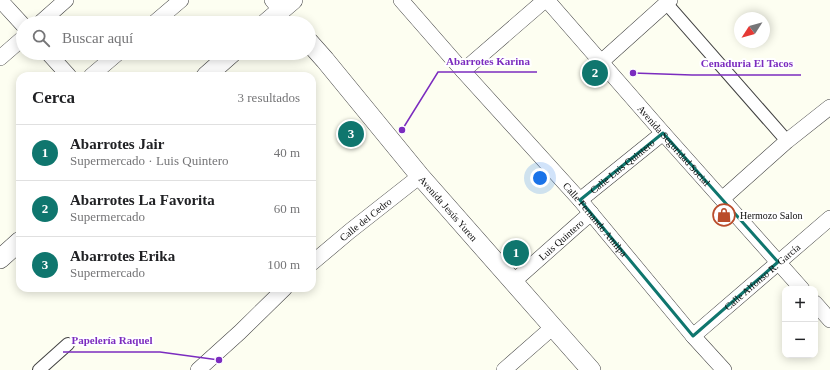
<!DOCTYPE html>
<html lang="es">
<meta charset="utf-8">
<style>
:root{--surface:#fff;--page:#f2f2f2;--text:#202124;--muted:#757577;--line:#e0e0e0;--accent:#0f766e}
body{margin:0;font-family:Georgia,serif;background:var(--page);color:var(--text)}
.controls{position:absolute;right:12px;bottom:12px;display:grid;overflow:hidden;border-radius:8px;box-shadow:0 2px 10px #0003}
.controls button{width:36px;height:36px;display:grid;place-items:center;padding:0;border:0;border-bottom:1px solid var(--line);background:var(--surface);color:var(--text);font:20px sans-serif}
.compass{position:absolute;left:734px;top:12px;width:36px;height:36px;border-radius:50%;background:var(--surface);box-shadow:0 2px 10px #0003;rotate:234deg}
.you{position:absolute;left:540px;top:178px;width:14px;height:14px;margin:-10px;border:3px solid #fff;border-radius:50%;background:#1a73e8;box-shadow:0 0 0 6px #1a73e833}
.badge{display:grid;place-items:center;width:26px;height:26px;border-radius:50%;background:var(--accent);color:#fff;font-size:13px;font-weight:700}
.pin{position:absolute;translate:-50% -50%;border:2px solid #fff;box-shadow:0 1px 4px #0006}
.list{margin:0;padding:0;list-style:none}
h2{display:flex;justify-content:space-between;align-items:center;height:52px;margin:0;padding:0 16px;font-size:17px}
h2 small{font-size:13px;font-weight:400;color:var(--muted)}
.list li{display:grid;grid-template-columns:26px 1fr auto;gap:12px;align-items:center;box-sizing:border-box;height:56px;padding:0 16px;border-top:1px solid var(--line)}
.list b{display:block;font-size:15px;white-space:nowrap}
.list p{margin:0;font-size:13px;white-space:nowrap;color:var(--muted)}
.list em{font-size:13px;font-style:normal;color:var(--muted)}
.icon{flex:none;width:22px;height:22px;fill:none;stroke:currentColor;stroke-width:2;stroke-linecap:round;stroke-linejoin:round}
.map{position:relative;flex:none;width:830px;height:370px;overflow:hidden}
.search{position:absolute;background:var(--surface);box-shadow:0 2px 10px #0003;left:16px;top:16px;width:300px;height:44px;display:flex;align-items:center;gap:10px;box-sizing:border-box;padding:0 14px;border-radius:22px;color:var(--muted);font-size:15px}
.panel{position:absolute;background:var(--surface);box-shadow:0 2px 10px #0003;left:16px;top:72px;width:300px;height:220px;border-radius:12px}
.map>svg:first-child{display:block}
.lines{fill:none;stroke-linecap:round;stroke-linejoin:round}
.pedestrian-casing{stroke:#424242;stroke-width:14}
.minor-casing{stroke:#424242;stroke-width:16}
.tertiary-casing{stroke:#424242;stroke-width:20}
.pedestrian{stroke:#fff;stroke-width:12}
.minor{stroke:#fff;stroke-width:15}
.tertiary{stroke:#fff;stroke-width:19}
.marked{fill:none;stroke:#0f766e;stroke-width:3;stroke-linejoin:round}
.labels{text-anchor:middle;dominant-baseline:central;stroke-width:4;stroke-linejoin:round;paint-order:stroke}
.street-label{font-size:10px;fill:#0f0f0f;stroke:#fff}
.poi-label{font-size:10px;fill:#0f0f0f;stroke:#fff;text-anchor:start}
.leader{fill:none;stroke:#7b2cbf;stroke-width:1.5}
.callout-dot{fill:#7b2cbf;stroke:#fff;stroke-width:1.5}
.callout-label{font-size:11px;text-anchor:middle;font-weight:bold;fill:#7b2cbf;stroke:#fff;stroke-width:4;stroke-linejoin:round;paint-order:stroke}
</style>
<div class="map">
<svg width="830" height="370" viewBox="0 0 830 370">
<rect width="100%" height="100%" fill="#fdfef1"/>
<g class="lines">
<g class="pedestrian-casing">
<g id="pedestrian">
<path d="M666 3 787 141"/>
<path d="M39 370 68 344"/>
</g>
</g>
<g class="minor-casing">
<g id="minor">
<path d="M0 0 23 25"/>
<path d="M272 0 281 11"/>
<path id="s1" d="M401 0 463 71 580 200 693 336 724 370"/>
<path id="s2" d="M547 0 663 133 802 289"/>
<path d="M40 23 66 0"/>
<path d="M154 23 181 0"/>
<path d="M48 53 69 76"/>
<path d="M0 58 23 38"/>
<path d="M601 62 670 0"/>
<path d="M463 71 545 0"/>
<path d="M91 76 118 53"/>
<path d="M722 199 787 141 830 107"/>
<path id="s3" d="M580 200 663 133"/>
<path id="s4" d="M312 263 350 231 420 176"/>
<path id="s5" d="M513 282 575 227 591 213"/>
<path d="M815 303 830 320"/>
<path id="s6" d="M693 336 830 218"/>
<path d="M198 370 240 332 285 288"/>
<path d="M504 370 553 327"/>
</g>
</g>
<g class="tertiary-casing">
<g id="tertiary">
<path d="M266 23 293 0"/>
<path id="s7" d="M309 42 325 60 420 176 553 327 591 370"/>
<path d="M206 76 232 53"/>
<path d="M0 259 20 241"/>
</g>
</g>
<use href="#pedestrian" class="pedestrian"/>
<use href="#minor" class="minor"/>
<use href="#tertiary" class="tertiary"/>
</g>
<path class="marked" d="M663 133 778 262 693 336 580 200Z"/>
<defs>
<g id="shop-ring" transform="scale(1.15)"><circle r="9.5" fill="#fff" stroke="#ba4d2b" stroke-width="1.5"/><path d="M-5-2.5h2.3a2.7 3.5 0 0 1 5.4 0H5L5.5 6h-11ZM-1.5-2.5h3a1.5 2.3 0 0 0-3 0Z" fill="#ba4d2b"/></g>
</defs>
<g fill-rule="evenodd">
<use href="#shop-ring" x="724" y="215"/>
</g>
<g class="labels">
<g class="street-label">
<text stroke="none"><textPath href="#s2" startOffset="193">Avenida Seguridad Social</textPath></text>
<text stroke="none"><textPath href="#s3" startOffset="54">Calle Luis Quintero</textPath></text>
<text stroke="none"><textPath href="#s7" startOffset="217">Avenida Jesús Yuren</textPath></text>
<text stroke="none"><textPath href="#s4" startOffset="69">Calle del Cedro</textPath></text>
<text stroke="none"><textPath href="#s1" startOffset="293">Calle Fernando Amilpa</textPath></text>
<text stroke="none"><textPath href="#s5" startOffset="64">Luis Quintero</textPath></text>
<text stroke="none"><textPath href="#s6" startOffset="91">Calle Alfonso R. García</textPath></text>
</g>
<g class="poi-label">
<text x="740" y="215">Hermozo Salon</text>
</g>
</g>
<path class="leader" d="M402 130L438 72H537M633 73L692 75H801M219 360L160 352H63"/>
<g class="callout-dot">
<circle cx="402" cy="130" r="4"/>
<circle cx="633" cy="73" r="4"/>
<circle cx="219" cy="360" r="4"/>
</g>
<g class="callout-label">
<text x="488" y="65">Abarrotes Karina</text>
<text x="747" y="67">Cenaduria El Tacos</text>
<text x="112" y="344">Papelería Raquel</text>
</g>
</svg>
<div class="controls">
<button>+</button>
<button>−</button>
</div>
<svg class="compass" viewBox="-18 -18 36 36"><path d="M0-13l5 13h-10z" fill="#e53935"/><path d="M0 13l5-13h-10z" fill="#757577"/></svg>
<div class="you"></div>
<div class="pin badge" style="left:516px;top:253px">1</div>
<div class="pin badge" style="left:595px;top:73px">2</div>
<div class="pin badge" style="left:351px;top:134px">3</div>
<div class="search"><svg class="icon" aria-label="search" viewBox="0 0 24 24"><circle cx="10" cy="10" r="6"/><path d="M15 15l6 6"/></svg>Buscar aquí</div>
<section class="panel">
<h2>Cerca<small>3 resultados</small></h2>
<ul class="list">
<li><span class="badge">1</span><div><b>Abarrotes Jair</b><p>Supermercado · Luis Quintero</p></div><em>40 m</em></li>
<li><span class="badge">2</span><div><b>Abarrotes La Favorita</b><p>Supermercado</p></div><em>60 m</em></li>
<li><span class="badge">3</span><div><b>Abarrotes Erika</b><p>Supermercado</p></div><em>100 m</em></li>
</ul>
</section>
</div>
